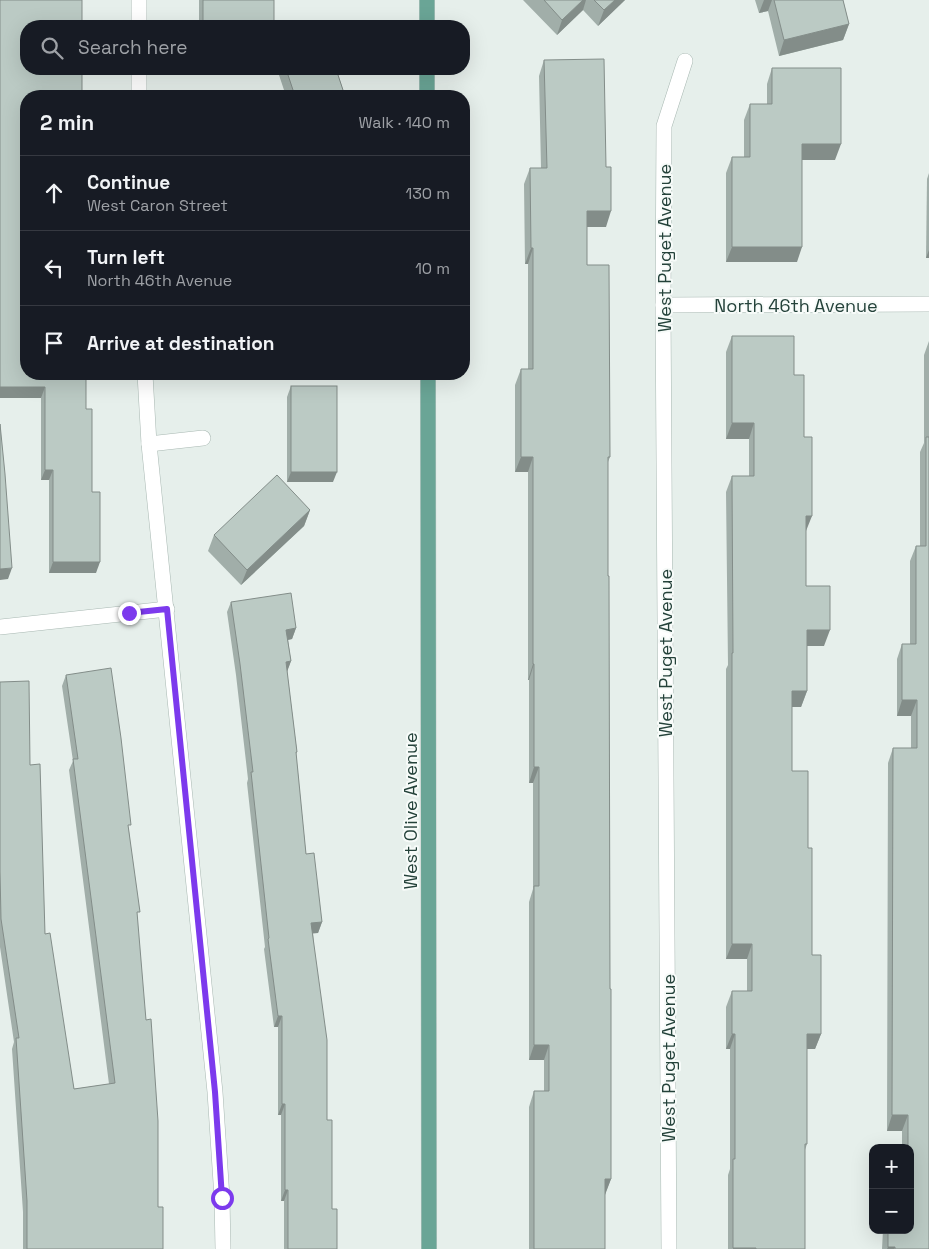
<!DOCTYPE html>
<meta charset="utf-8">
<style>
:root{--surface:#171b24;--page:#242831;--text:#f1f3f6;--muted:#9ea1a6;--line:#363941}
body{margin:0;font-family:"Space Grotesk",sans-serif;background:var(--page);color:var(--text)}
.controls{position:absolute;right:15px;bottom:15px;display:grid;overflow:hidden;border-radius:10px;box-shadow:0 5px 20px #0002}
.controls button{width:45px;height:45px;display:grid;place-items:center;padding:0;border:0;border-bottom:1px solid var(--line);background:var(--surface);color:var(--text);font:25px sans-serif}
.stop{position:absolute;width:15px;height:15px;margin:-11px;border:4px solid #7c3aed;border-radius:50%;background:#fff}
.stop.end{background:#7c3aed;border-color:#fff;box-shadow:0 1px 5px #0008}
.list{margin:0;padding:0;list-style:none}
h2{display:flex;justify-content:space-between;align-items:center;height:65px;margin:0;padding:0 20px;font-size:21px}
h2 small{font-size:16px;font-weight:400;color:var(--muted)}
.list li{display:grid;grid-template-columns:32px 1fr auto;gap:15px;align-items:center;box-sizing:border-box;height:75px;padding:0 20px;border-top:1px solid var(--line)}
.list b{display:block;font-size:19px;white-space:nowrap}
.list p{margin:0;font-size:16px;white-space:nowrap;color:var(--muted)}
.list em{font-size:16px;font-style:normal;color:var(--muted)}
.icon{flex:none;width:28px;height:28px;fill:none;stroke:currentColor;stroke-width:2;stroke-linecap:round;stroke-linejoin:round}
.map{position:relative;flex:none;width:929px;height:1249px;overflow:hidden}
.search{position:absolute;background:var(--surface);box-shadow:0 5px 20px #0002;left:20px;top:20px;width:450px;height:55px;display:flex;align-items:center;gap:12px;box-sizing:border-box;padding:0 18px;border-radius:20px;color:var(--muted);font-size:19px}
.panel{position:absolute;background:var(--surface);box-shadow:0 5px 20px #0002;left:20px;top:90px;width:450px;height:290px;border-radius:20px}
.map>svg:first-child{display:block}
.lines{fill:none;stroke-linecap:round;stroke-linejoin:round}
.minor-casing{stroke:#a8b8b2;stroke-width:16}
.major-casing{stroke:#c2cac8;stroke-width:16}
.minor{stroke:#fff;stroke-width:15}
.major{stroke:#6aa596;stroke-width:15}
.wall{fill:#a1aea9}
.shaded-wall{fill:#838d89}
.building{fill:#bbcac4;stroke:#838d89}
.route{stroke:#7c3aed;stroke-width:6}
.labels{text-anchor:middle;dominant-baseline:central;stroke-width:4;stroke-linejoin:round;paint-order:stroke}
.street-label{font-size:18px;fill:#24423a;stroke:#f7fbf9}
</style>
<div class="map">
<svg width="929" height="1249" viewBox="0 0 929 1249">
<rect width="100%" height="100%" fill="#e6efeb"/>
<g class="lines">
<g class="minor-casing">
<g id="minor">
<path d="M139 0V26"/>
<path d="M139 69V96"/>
<path d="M663 305 929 304"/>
<path d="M145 374 149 444 215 1092 222 1198 223 1249"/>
<path d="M149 444 203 438"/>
<path d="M0 627 167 609"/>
<path d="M669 1249 663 305 664 126 685 61"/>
</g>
</g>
<g class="major-casing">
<g id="major">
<path d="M427 0V26"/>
<path d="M427 69V96"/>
<path d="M428 374 429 1249"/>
</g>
</g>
<use href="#minor" class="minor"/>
<use href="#major" class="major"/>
</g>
<g class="wall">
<path d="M199 0H274L272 26H199Z"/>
<path d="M523 0H625L598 26 583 10 557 35Z"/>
<path d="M755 0H843L849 24 843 40 779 56 768 11 759 13Z"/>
<path d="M544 60 606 227H587V265L610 457 608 462V576L611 1179 605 1194V1249H529V1107L534 1091H544V1060H529V902L533 889V783H529V680H528V472H515V385L521 369H528V264H525L524 184 530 168H541L539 76Z"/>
<path d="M772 68 835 160H802L797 262H726V173L732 157H744V120L750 104H767V84Z"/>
<path d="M277 69H336L345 96H286Z"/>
<path d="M26 96 86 409 92 492 96 573H49V480H41V398H0Z"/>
<path d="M929 173V258H926L927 179Z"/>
<path d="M732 336 794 375 804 437 806 529V586L824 646H807V691L801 707H792V771L808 848 812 955 821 1034 815 1049H807V1144L805 1150V1249H728V1175L730 1169V1049H726V1007L732 991H747V959H726V669L728 665 726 492 732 476H749V439H726V352Z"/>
<path d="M929 341V1249H882L883 1230H910V1148H902V1131H887L888 763 893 748H911V716H897V659L902 644H910V561L916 546H920V452L924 443V355Z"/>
<path d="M291 386 333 482H287V397Z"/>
<path d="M310 510 304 526 241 585 208 551 214 535Z"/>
<path d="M231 602 296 628 292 639 288 640 291 661 287 671 297 752 296 754 306 854 322 922 318 933H313L327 1120 332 1209 337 1249H284V1201H281V1115H278V1027H274L264 949 265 947 247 783 248 779 236 675 227 612Z"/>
<path d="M66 675 129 831 137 918 158 1207 163 1249H23V1212L12 1049 14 1042 0 947V682L30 765 45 934 74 1089 109 1084 69 770 73 761 62 686Z"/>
</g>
<g class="shaded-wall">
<path d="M583 0H586L583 10 557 35 562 20Z"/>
<path d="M615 0H625L598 26 604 10Z"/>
<path d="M764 0H772L768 11 759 13Z"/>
<path d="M203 22H274L272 26H201Z"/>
<path d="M849 24 843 40 779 56 784 40Z"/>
<path d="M802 144H841L835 160H797Z"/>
<path d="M587 211H611L606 227H581Z"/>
<path d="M732 247H802L797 262H726Z"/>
<path d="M531 248H533L528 264H525Z"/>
<path d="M929 250V258H926Z"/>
<path d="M0 387H45L41 398H0Z"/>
<path d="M732 423H754L749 439H726Z"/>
<path d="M521 457H533L528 472H515Z"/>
<path d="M45 470H53L49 480H41Z"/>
<path d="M291 472H337L333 482H287Z"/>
<path d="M310 510 304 526 241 585 247 570Z"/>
<path d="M806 516H812L806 531Z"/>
<path d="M53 562H100L96 573H49Z"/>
<path d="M12 568 8 579 0 580V569Z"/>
<path d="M296 628 292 639 282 641 286 630Z"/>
<path d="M807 630H830L824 646H801Z"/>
<path d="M291 661 287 672 286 662Z"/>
<path d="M533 664H534L529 680H528Z"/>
<path d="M792 691H807L801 707H787Z"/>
<path d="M902 700H917L911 716H897Z"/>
<path d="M534 767H539L533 783H529Z"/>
<path d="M322 922 318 933 308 934 311 923Z"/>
<path d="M732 944H752L747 959H726Z"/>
<path d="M278 1016H282L278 1027H274Z"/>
<path d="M732 1034H735L730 1049H726Z"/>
<path d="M807 1034H821L815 1049H801Z"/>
<path d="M534 1045H549L544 1060H529Z"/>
<path d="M282 1104H285L281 1115H278Z"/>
<path d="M892 1115H908L902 1131H887Z"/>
<path d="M605 1179H611L605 1195Z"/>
<path d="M285 1190H288L284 1201H281Z"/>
<path d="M888 1247H895L894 1249H887Z"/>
<rect x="733" y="1248" width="23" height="1"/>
</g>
<g class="building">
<path d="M0 0H82V26H26V69H82V96H26V374H86V409H92V492H100V562H53V470H45V387H0Z"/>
<rect x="203" y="0" width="71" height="22"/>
<path d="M544 0H583L562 20Z"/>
<path d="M594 0H615L604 10Z"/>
<path d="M774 0H843L849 24 784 40Z"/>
<path d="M322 23 323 26H313Z"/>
<path d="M604 59 606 167H611V211H587V265H609L610 457H608V576H609L610 989H611V1179H605V1249H534V1091H549V1045H534V886H539V767H534V664H533V457H521V369H533V248H531L530 168H547L544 60Z"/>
<path d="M772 68H841V144H802V247H732V157H750V104H772Z"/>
<path d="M286 69H336L345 96H295Z"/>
<path d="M732 336H794V375H804V437H812V516H806V586H830V630H807V691H792V771H808V848H812V955H821V1034H807V1144H805V1249H756V1248H733V1159H735V1034H732V991H752V944H732V653H733L732 476H754V423H732Z"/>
<rect x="291" y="386" width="46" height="86"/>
<path d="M0 424 5 474 12 568 0 569Z"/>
<path d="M926 437H929V1249H895V1247H888V1230H910V1148H908V1115H892L893 748H917V700H902V644H916V546H926Z"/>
<path d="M277 475 310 510 247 570 214 535Z"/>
<path d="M291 593 296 628 286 630 291 661 286 662 297 752H296L306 854 314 853 322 922 311 923 327 1040V1120H332V1209H337V1249H288V1190H285V1104H282V1016H278L268 939 269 938 251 772H253L240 664 231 602Z"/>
<path d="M111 668 121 738 131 825H128L140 912H137L146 1020 151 1019 158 1121V1207H163V1249H27V1201L16 1038H19L1 919 0 872V682L29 681 30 765 40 764 45 934 50 933 74 1089 115 1083 73 759H78L66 675Z"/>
</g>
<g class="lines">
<path class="route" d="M129 613 167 609 215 1092 222 1198"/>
</g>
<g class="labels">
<g class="street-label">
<text transform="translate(664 248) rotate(-90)">West Puget Avenue</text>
<text x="796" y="305">North 46th Avenue</text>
<text transform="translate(665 653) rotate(-90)">West Puget Avenue</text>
<text transform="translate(410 811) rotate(-90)">West Olive Avenue</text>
<text transform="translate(668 1058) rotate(-90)">West Puget Avenue</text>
</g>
</g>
</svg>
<div class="controls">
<button>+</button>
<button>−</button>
</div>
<div class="stop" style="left:222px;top:1198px"></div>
<div class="stop end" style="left:129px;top:613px"></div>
<div class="search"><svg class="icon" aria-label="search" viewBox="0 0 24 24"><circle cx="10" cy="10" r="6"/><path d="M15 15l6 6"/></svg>Search here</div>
<section class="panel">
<h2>2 min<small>Walk · 140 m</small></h2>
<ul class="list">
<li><svg class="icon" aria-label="ahead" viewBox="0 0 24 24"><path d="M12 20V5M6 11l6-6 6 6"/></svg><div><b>Continue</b><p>West Caron Street</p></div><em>130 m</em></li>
<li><svg class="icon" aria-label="left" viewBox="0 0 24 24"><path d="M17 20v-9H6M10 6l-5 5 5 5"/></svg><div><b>Turn left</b><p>North 46th Avenue</p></div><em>10 m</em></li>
<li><svg class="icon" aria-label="arrive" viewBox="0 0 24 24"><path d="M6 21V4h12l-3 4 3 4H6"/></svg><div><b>Arrive at destination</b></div></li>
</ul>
</section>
</div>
